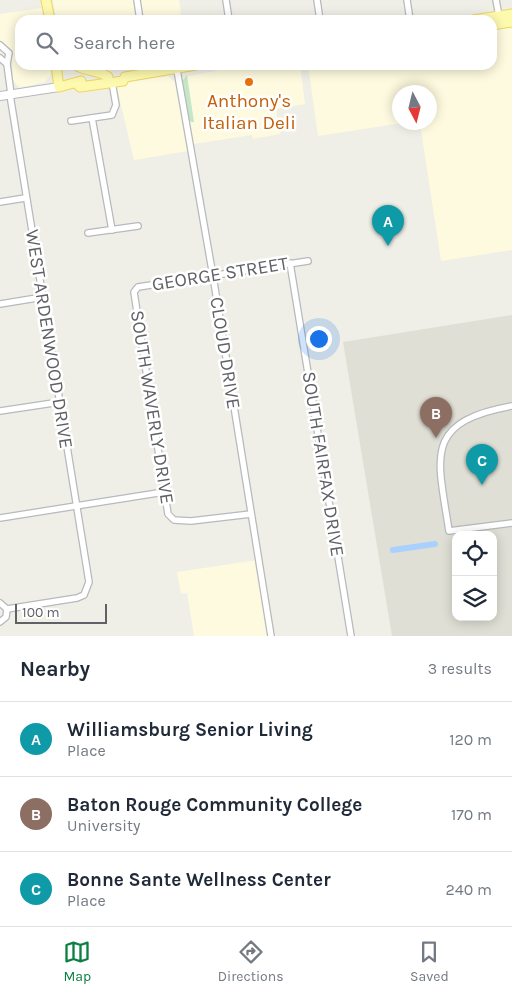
<!DOCTYPE html>
<style>
:root{--surface:#fff;--page:#f6f6f7;--text:#1f2937;--muted:#747a83;--line:#e0e1e3;--accent:#0b8043}
body{margin:0;font-family:Karla,sans-serif;background:var(--page);color:var(--text)}
.controls{position:absolute;right:15px;bottom:15px;display:grid;overflow:hidden;border-radius:10px;box-shadow:0 2px 12px #0003}
.controls button{width:45px;height:45px;display:grid;place-items:center;padding:0;border:0;border-bottom:1px solid var(--line);background:var(--surface);color:var(--text);font:25px sans-serif}
.compass{position:absolute;left:392px;top:85px;width:45px;height:45px;border-radius:50%;background:var(--surface);box-shadow:0 2px 12px #0003;rotate:173deg}
.scale{position:absolute;left:15px;bottom:12px;width:92px;box-sizing:border-box;padding-left:5px;border:2px solid #5f6167;border-top:0;font-size:14px;line-height:18px;white-space:nowrap;color:#5f6167;-webkit-text-stroke:4px #fff;paint-order:stroke}
.you{position:absolute;left:318px;top:338px;width:18px;height:18px;margin:-12px;border:4px solid #fff;border-radius:50%;background:#1a73e8;box-shadow:0 0 0 8px #1a73e833}
.badge{display:grid;place-items:center;width:32px;height:32px;border-radius:50%;background:var(--accent);color:#fff;font-size:16px;font-weight:700}
.pin{position:absolute;translate:-50% -41px;filter:drop-shadow(0 1px 2px #0008)}
.pin::after{content:'';position:absolute;top:26px;width:18px;height:15px;background:inherit;clip-path:polygon(0 0,100% 0,50% 100%)}
.list{margin:0;padding:0;list-style:none}
h2{display:flex;justify-content:space-between;align-items:center;height:65px;margin:0;padding:0 20px;font-size:21px}
h2 small{font-size:16px;font-weight:400;color:var(--muted)}
.list li{display:grid;grid-template-columns:32px 1fr auto;gap:15px;align-items:center;box-sizing:border-box;height:75px;padding:0 20px;border-top:1px solid var(--line)}
.list b{display:block;font-size:19px;white-space:nowrap}
.list p{margin:0;font-size:16px;white-space:nowrap;color:var(--muted)}
.list em{font-size:16px;font-style:normal;color:var(--muted)}
.icon{flex:none;width:28px;height:28px;fill:none;stroke:currentColor;stroke-width:2;stroke-linecap:round;stroke-linejoin:round}
.map{position:relative;flex:none;width:512px;height:636px;overflow:hidden}
.search{position:absolute;background:var(--surface);box-shadow:0 2px 12px #0003;left:15px;right:15px;top:15px;height:55px;display:flex;align-items:center;gap:12px;box-sizing:border-box;padding:0 18px;border-radius:15px;color:var(--muted);font-size:19px}
.sheet{height:290px;background:var(--surface)}
nav{display:flex;justify-content:space-around;align-items:center;box-sizing:border-box;height:70px;border-top:1px solid var(--line);background:var(--surface);font-size:14px;color:var(--muted)}
nav a{display:grid;justify-items:center;gap:2px}
nav .on{color:var(--accent)}
.map>svg:first-child{display:block}
.commercial{fill:#fdfadf}
.education{fill:#e0dfd5;fill-rule:evenodd}
.green{fill:#c5e7c8}
.lines{fill:none;stroke-linecap:round;stroke-linejoin:round}
.canal{stroke:#aad0fd;stroke-width:6}
.street-casing{stroke:#b7b9bd;stroke-width:8}
.secondary-casing{stroke:#b6b8be;stroke-width:10}
.primary-casing{stroke:#efd662;stroke-width:11}
.street{stroke:#fff;stroke-width:5.5}
.secondary{stroke:#fff;stroke-width:8}
.primary{stroke:#fdf9af;stroke-width:9}
.food-dot{fill:#e8710a;stroke:#fff;stroke-width:2}
.labels{text-anchor:middle;dominant-baseline:central;stroke-width:5;stroke-linejoin:round;paint-order:stroke}
.food-label{font-size:19px;fill:#c56008;stroke:#fff}
.street-label{font-size:19px;fill:#5f6167;stroke:#fff}
</style>
<div class="map">
<svg width="512" height="636" viewBox="0 0 512 636">
<rect width="100%" height="100%" fill="#f0efe7"/>
<g class="commercial">
<path d="M53 0H133L136 20H56Z"/>
<path d="M140 0H179L182 20H143Z"/>
<path d="M42 8 43 20H20V65H50L51 75 45 82 20 88 13 81 12 54 0 43V14Z"/>
<path d="M512 26V250L441 261 420 123 430 122V92H400V122L402 123 318 136 308 65H492V29Z"/>
<path d="M84 65H139L108 71 94 70Z"/>
<path d="M246 65H300L305 104 276 109 280 134 253 139 252 135 193 144 182 81 184 77Z"/>
<path d="M168 76 175 82 188 151 134 160 116 84Z"/>
<path d="M258 560 271 636H194L187 593 181 594 177 572Z"/>
</g>
<path class="education" d="M512 315V636H392L343 342ZM456 535H493V617H456Z"/>
<path class="green" d="M187 75 194 122H191L189 120 182 81Z"/>
<g class="lines">
<path class="canal" d="M393 550 435 544"/>
<g class="street-casing">
<g id="street">
<path d="M137 0 140 20"/>
<path d="M226 0 229 20"/>
<path d="M317 0 320 20"/>
<path d="M407 0 410 20"/>
<path d="M496 0 499 16"/>
<path d="M0 45 9 53 7 64"/>
<path d="M0 58 7 64 11 94"/>
<path d="M177 70 213 276 271 636"/>
<path d="M92 118 112 230"/>
<path d="M71 121 112 115 116 105 112 82"/>
<path d="M0 202 25 198"/>
<path d="M88 233 138 226"/>
<path d="M290 263 351 636"/>
<path d="M0 304 43 297"/>
<path d="M512 406C422 422 438 458 449 531L512 523"/>
<path d="M0 411 60 402"/>
<path d="M251 514 191 521 174 520 168 514 134 292 138 287 308 261"/>
<path d="M0 518 164 492"/>
<path d="M0 603 7 609"/>
<path d="M7 609 77 598 84 595 89 582 10 95"/>
<path d="M0 622 6 617 7 609"/>
</g>
</g>
<g class="secondary-casing">
<path id="secondary" d="M0 96 59 87"/>
</g>
<g class="primary-casing">
<g id="primary">
<path d="M46 0 50 20"/>
<path d="M473 20 512 14"/>
<path d="M492 25 512 22"/>
<path d="M56 65 59 87 81 81"/>
<path d="M76 65C86 72 100 70 108 77"/>
<path d="M77 84 80 87 123 81 125 77 196 65"/>
</g>
</g>
<use href="#street" class="street"/>
<use href="#secondary" class="secondary"/>
<use href="#primary" class="primary"/>
</g>
<circle class="food-dot" cx="249" cy="82" r="5"/>
<g class="labels">
<g class="food-label">
<text x="249" y="101">Anthony's<tspan x="249" dy="22">Italian Deli</tspan></text>
</g>
<g class="street-label">
<text transform="translate(220 274) rotate(-9)">GEORGE STREET</text>
<text transform="translate(49 339) rotate(81)">WEST ARDENWOOD DRIVE</text>
<text transform="translate(225 353) rotate(81)">CLOUD DRIVE</text>
<text transform="translate(152 407) rotate(81)">SOUTH WAVERLY DRIVE</text>
<text transform="translate(323 464) rotate(81)">SOUTH FAIRFAX DRIVE</text>
</g>
</g>
</svg>
<div class="controls">
<button><svg class="icon" aria-label="locate" viewBox="0 0 24 24"><circle cx="12" cy="12" r="6"/><path d="M12 2v4M12 18v4M2 12h4M18 12h4"/></svg></button>
<button><svg class="icon" aria-label="layers" viewBox="0 0 24 24"><path d="M12 4l9 5-9 5-9-5zM3 14l9 5 9-5"/></svg></button>
</div>
<svg class="compass" viewBox="-18 -18 36 36"><path d="M0-13l5 13h-10z" fill="#e53935"/><path d="M0 13l5-13h-10z" fill="#747a83"/></svg>
<div class="scale">100 m</div>
<div class="you"></div>
<div class="pin badge" style="left:388px;top:246px;background:#0f9aa8">A</div>
<div class="pin badge" style="left:436px;top:438px;background:#8d6e63">B</div>
<div class="pin badge" style="left:482px;top:485px;background:#0f9aa8">C</div>
<div class="search"><svg class="icon" aria-label="search" viewBox="0 0 24 24"><circle cx="10" cy="10" r="6"/><path d="M15 15l6 6"/></svg>Search here</div>
</div>
<section class="sheet">
<h2>Nearby<small>3 results</small></h2>
<ul class="list">
<li><span class="badge" style="background:#0f9aa8">A</span><div><b>Williamsburg Senior Living</b><p>Place</p></div><em>120 m</em></li>
<li><span class="badge" style="background:#8d6e63">B</span><div><b>Baton Rouge Community College</b><p>University</p></div><em>170 m</em></li>
<li><span class="badge" style="background:#0f9aa8">C</span><div><b>Bonne Sante Wellness Center</b><p>Place</p></div><em>240 m</em></li>
</ul>
</section>
<nav>
<a class="on"><svg class="icon" aria-label="map" viewBox="0 0 24 24"><path d="M3 6l6-2 6 2 6-2v14l-6 2-6-2-6 2zM9 4v14M15 6v14"/></svg>Map</a>
<a><svg class="icon" aria-label="directions" viewBox="0 0 24 24"><path d="M12 3l9 9-9 9-9-9zM9 14v-3h6M13 9l2 2-2 2"/></svg>Directions</a>
<a><svg class="icon" aria-label="saved" viewBox="0 0 24 24"><path d="M7 4h10v16l-5-4-5 4z"/></svg>Saved</a>
</nav>
